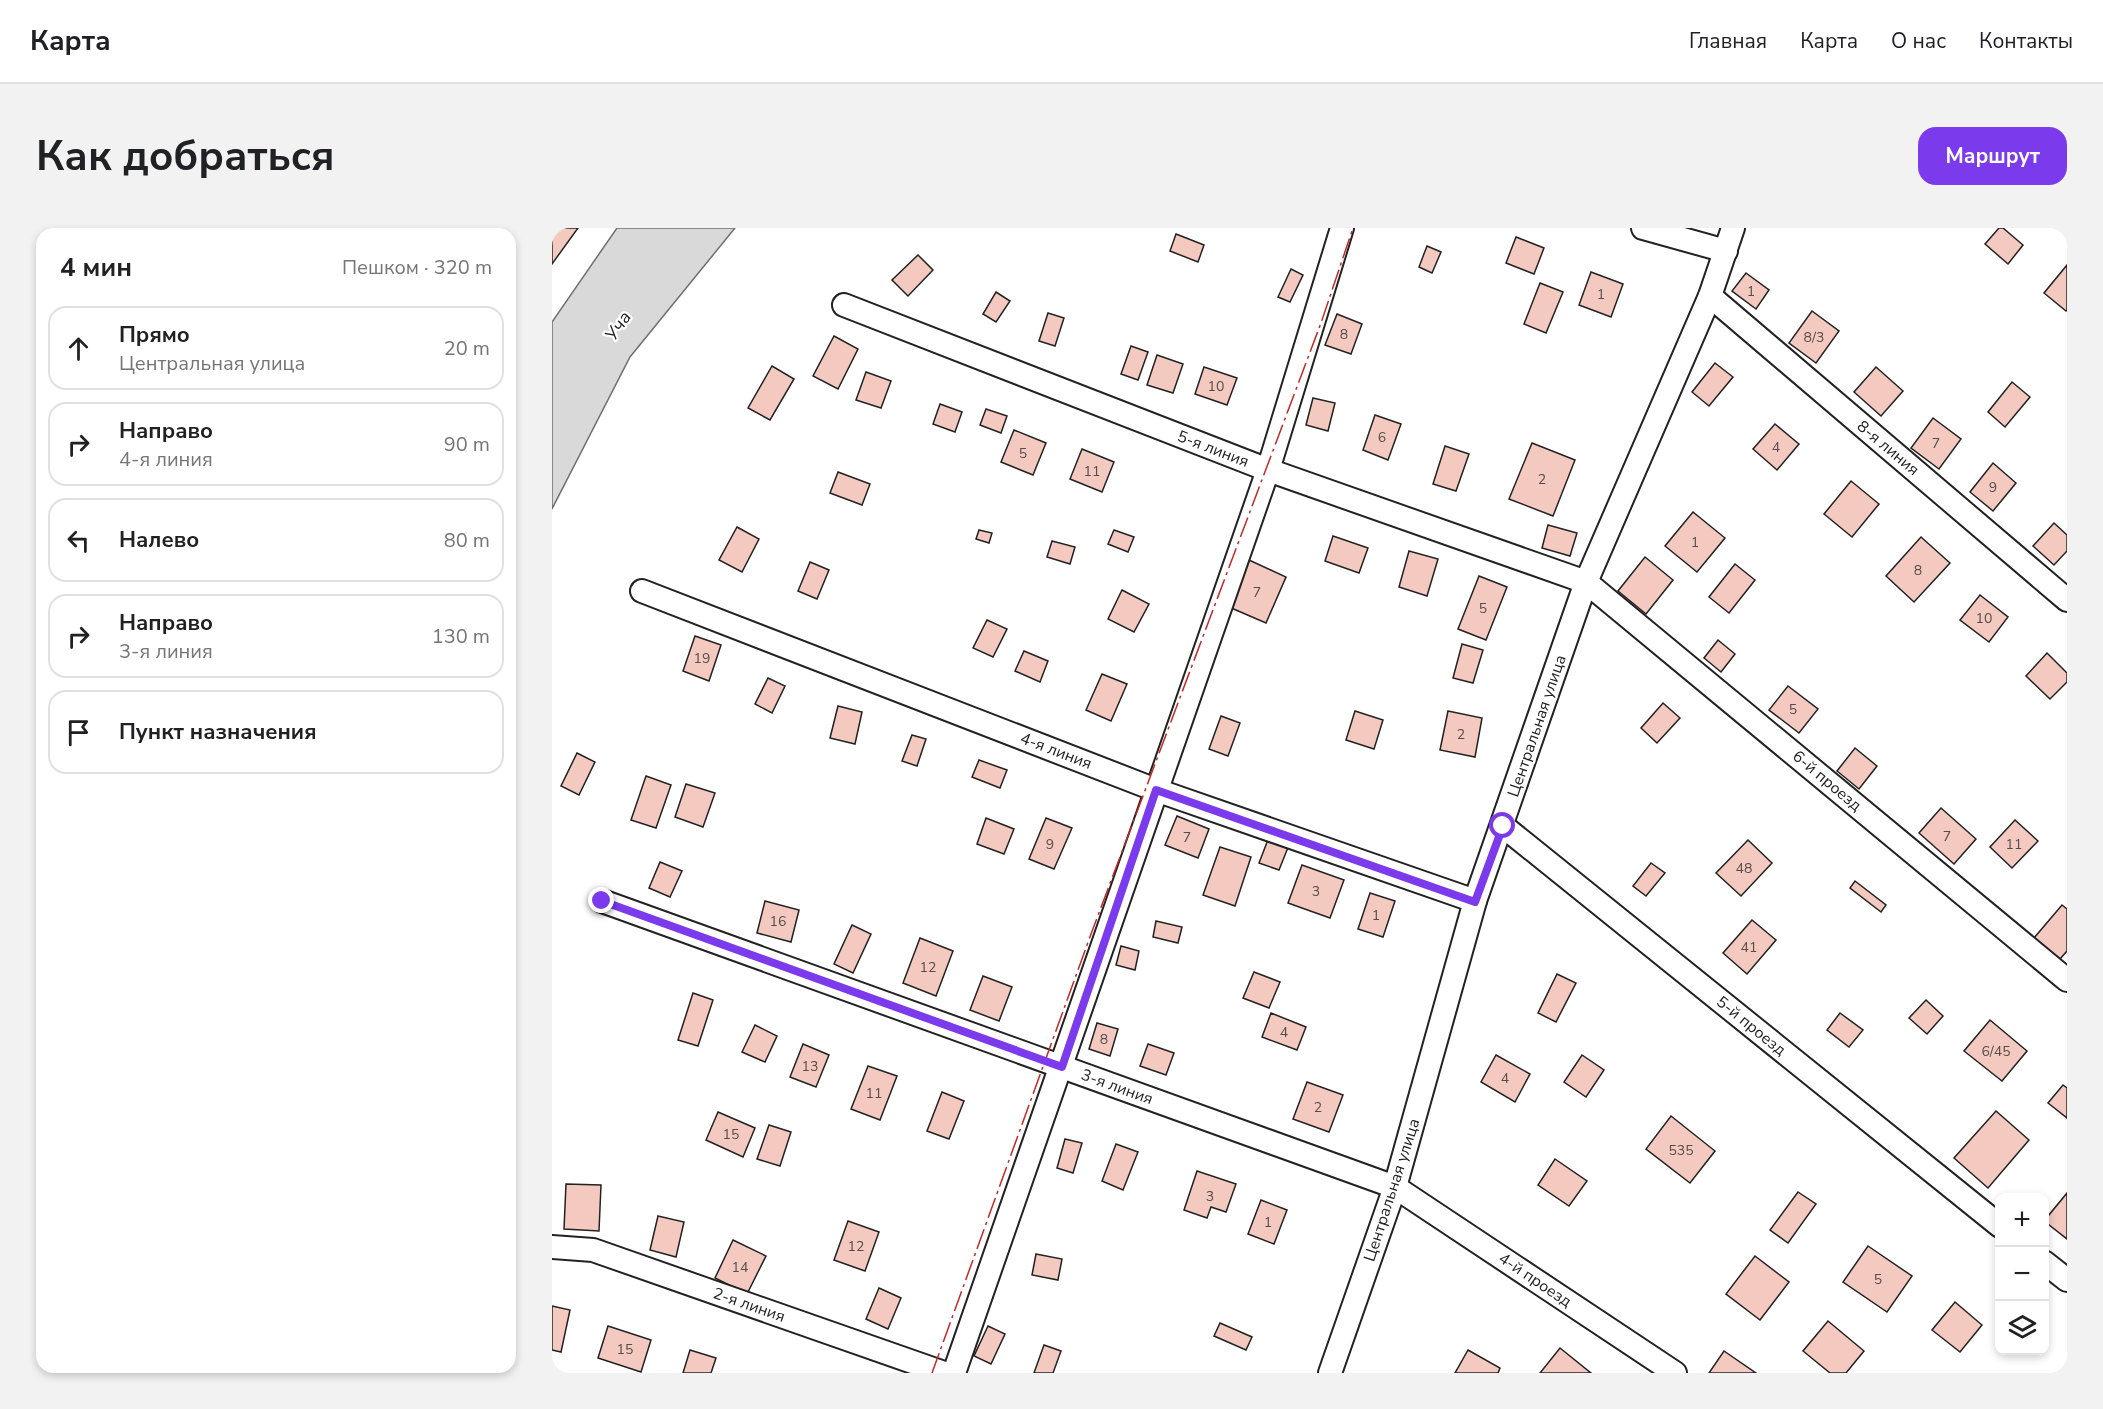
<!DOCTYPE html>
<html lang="ru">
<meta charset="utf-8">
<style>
:root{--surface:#fff;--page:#f2f2f2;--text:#202124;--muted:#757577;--line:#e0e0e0;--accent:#7c3aed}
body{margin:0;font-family:"Nunito Sans",sans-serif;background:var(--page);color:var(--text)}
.controls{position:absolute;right:18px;bottom:18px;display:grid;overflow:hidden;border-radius:12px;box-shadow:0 3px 9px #0003}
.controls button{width:54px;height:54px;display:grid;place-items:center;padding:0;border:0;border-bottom:2px solid var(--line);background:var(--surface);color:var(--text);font:30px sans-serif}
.stop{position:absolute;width:18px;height:18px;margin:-14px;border:4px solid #7c3aed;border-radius:50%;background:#fff}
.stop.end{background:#7c3aed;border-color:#fff;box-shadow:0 2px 6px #0008}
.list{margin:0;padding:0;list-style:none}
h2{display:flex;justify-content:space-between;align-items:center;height:78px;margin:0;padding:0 24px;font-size:26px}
h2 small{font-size:20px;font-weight:400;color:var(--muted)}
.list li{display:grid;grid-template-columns:39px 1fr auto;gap:18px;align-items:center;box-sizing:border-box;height:84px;margin:0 12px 12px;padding:0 12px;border:2px solid var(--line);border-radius:18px}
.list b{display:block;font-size:22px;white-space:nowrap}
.list p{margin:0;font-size:20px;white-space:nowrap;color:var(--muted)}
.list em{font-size:20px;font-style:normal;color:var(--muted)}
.icon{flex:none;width:33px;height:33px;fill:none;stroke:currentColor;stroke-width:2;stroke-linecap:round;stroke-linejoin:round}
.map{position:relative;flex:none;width:1515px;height:1145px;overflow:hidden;border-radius:18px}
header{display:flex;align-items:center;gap:36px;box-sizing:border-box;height:84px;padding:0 30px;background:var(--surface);border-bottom:2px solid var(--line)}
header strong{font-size:28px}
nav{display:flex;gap:33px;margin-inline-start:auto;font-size:21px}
.intro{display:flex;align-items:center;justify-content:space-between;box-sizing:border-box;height:144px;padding:0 36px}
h1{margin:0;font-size:42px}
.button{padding:15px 27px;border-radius:18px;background:var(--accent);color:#fff;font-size:21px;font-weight:700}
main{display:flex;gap:36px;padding:0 36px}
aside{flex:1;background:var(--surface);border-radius:18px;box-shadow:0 3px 9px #0003}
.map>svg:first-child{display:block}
.water{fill:#d9d9d9;stroke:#6f6f6f;stroke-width:1.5}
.building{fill:#f3c9c0;stroke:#222;stroke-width:1.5}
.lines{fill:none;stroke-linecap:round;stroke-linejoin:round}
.street-casing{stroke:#222;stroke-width:26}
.street{stroke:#fff;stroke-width:22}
.power{stroke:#c62828;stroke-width:1.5;stroke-dasharray:21 4.5 3 4.5;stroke-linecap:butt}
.route{stroke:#7c3aed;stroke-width:8}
.labels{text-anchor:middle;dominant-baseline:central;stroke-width:4.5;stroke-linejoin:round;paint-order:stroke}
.number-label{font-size:14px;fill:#564c4a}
.street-label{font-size:16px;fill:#222;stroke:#fff}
.water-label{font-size:18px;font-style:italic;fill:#222;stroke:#fff}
</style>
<header>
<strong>Карта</strong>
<nav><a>Главная</a><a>Карта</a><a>О нас</a><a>Контакты</a></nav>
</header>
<div class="intro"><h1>Как добраться</h1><a class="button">Маршрут</a></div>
<main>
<aside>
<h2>4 мин<small>Пешком · 320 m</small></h2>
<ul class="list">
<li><svg class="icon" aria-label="ahead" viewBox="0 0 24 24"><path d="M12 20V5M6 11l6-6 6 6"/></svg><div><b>Прямо</b><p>Центральная улица</p></div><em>20 m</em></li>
<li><svg class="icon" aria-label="right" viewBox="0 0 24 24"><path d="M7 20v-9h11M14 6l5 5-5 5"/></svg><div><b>Направо</b><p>4-я линия</p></div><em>90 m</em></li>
<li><svg class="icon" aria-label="left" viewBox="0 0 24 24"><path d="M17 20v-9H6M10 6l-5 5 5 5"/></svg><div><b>Налево</b></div><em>80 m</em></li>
<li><svg class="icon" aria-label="right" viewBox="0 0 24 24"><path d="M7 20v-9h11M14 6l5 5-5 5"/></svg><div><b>Направо</b><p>3-я линия</p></div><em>130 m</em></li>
<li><svg class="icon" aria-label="arrive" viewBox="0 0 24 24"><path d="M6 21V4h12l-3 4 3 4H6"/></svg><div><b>Пункт назначения</b></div></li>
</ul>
</aside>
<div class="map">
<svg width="1515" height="1145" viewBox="0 0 1515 1145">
<rect width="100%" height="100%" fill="#fff"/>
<path class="water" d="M65 0H183L78 129 0 281V94Z"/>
<g class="building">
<path d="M0 0H26L0 36Z"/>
<path d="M1447 0H1451L1471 17 1456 36 1433 16Z"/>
<path d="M624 6 652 17 646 34 618 23Z"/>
<path d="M964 9 992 20 982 46 954 35Z"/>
<path d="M875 18 889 24 880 45 867 39Z"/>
<path d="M366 27 381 42 356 68 340 52Z"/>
<path d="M1515 37V82L1514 83 1492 65Z"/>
<path d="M739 41 751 47 738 74 726 69Z"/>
<path d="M1039 44 1071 56 1059 89 1027 77Z"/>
<path d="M1194 45 1217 62 1204 81 1180 63Z"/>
<path d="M988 55 1011 64 994 105 972 96Z"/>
<path d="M444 64 458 73 444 94 431 86Z"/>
<path d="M1260 83 1287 103 1264 135 1237 115Z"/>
<path d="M496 85 512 90 503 118 487 113Z"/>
<path d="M785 86 810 96 799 126 773 117Z"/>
<path d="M282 108 306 121 286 161 261 148Z"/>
<path d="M579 118 596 124 586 152 569 146Z"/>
<path d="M605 127 631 136 621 165 595 157Z"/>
<path d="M1163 135 1181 149 1157 178 1140 164Z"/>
<path d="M220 138 242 151 218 192 196 180Z"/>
<path d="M652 139 685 150 675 177 643 166Z"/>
<path d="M1324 139 1351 163 1329 188 1302 164Z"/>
<path d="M314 144 339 153 329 180 304 172Z"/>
<path d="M1460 154 1478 169 1453 199 1436 184Z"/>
<path d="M761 170 783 175 776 203 754 197Z"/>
<path d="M388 176 410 184 403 204 381 196Z"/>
<path d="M434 181 455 188 449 205 428 197Z"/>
<path d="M823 187 849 196 836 232 811 222Z"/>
<path d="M1381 190 1409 211 1387 241 1359 220Z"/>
<path d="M1223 196 1247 216 1225 242 1201 221Z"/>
<path d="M462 202 494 215 481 247 449 234Z"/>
<path d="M980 215 1023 232 1001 288 957 271Z"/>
<path d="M893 218 917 226 904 263 881 256Z"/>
<path d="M530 221 562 234 550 264 518 251Z"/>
<path d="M1441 235 1464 255 1441 283 1418 264Z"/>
<path d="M286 244 318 256 310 277 278 265Z"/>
<path d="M1299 253 1327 276 1300 309 1272 286Z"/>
<path d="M1141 284 1173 310 1145 344 1113 318Z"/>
<path d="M1502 295 1515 307V323L1502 337 1481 318Z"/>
<path d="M996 297 1025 305 1018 328 990 320Z"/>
<path d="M185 299 207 311 190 344 167 332Z"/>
<path d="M427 302 440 305 437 315 424 311Z"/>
<path d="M562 302 582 309 576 324 556 316Z"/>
<path d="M781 308 816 320 807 345 773 333Z"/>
<path d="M1369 309 1398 335 1362 374 1334 348Z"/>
<path d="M500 313 523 319 518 336 495 329Z"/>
<path d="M857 323 886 331 875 368 847 359Z"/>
<path d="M1093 329 1121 352 1094 386 1066 363Z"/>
<path d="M697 332 734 349 714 395 677 379Z"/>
<path d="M258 334 277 342 265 371 246 363Z"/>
<path d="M1183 336 1203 352 1177 385 1157 369Z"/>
<path d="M927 348 955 359 934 412 906 401Z"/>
<path d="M570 362 597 376 582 404 556 391Z"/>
<path d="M1428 367 1456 389 1437 414 1408 392Z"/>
<path d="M435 392 455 401 441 429 421 420Z"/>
<path d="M143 408 169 417 157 453 131 443Z"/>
<path d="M1166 412 1183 426 1169 444 1152 430Z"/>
<path d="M910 416 931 422 921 455 901 450Z"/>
<path d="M472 423 496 433 488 454 463 443Z"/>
<path d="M1495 425 1515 445V454L1498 471 1474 448Z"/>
<path d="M550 446 575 456 559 493 534 482Z"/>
<path d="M216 450 233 458 220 485 203 476Z"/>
<path d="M1236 458 1266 481 1247 505 1217 482Z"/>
<path d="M1111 475 1128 490 1105 515 1089 500Z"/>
<path d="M286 478 310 484 303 516 278 510Z"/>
<path d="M803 483 831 492 822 521 794 512Z"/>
<path d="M896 483 930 490 923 529 888 522Z"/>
<path d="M669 488 688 495 676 528 657 521Z"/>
<path d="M360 507 374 511 365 538 350 533Z"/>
<path d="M1303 520 1325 538 1307 561 1285 543Z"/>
<path d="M25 525 43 534 27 567 9 558Z"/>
<path d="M427 532 455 542 448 560 420 549Z"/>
<path d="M94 548 119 557 104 600 79 592Z"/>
<path d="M134 556 163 565 151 599 123 589Z"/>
<path d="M1389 580 1424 611 1402 636 1367 605Z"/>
<path d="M625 588 657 601 646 630 613 617Z"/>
<path d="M434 590 462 601 452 626 425 616Z"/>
<path d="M494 590 520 600 502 641 477 631Z"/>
<path d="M1463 592 1486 613 1460 640 1438 619Z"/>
<path d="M717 609 737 617 727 642 707 635Z"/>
<path d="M1196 612 1220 635 1189 668 1164 645Z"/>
<path d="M668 619 699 629 683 678 651 667Z"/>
<path d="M108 634 130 643 118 669 97 660Z"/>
<path d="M1099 635 1113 645 1094 668 1081 658Z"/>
<path d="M750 637 792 652 778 690 736 675Z"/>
<path d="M1303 653 1334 677 1329 684 1298 660Z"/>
<path d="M818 665 843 673 831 709 806 701Z"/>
<path d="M213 673 247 682 239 714 205 705Z"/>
<path d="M1510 677 1515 681V723L1508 731 1482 710Z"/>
<path d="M1200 692 1224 712 1195 746 1171 725Z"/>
<path d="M604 693 630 699 626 715 601 709Z"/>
<path d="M300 697 319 706 301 745 282 736Z"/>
<path d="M368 710 401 723 384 768 351 755Z"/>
<path d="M569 718 587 723 583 742 564 737Z"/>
<path d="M702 744 728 754 717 780 691 770Z"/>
<path d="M1005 746 1024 755 1004 794 986 785Z"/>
<path d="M431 748 460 759 447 793 418 782Z"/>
<path d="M141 765 161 772 146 818 126 812Z"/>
<path d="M1374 772 1391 788 1375 806 1357 790Z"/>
<path d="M719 785 754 799 745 822 710 809Z"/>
<path d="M1288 785 1311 802 1297 819 1275 802Z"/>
<path d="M1438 792 1475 823 1450 853 1412 823Z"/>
<path d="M545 795 566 801 558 828 537 821Z"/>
<path d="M203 797 225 808 213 834 190 824Z"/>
<path d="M251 816 277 827 264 859 238 849Z"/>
<path d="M596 816 622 825 614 847 588 838Z"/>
<path d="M944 827 978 846 963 874 929 854Z"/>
<path d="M1030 827 1052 842 1034 869 1012 854Z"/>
<path d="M316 838 345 848 328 892 299 881Z"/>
<path d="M755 854 791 867 777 904 741 891Z"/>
<path d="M1511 857 1515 860V890L1496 875Z"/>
<path d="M390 864 412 873 397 911 375 903Z"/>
<path d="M1444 883 1477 912 1436 960 1402 930Z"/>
<path d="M166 884 203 900 191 929 154 912Z"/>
<path d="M1119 888 1163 923 1138 955 1094 921Z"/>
<path d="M217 897 239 904 228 938 205 931Z"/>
<path d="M513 911 530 915 521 945 505 940Z"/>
<path d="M564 916 586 924 571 962 550 953Z"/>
<path d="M1003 931 1035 953 1017 978 986 957Z"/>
<path d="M645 943 684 956 674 984 659 979 655 990 632 982Z"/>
<path d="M14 956 49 957 47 1003 12 1001Z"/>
<path d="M1246 964 1264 976 1236 1015 1218 1002Z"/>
<path d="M1515 965V1011L1492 993Z"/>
<path d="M709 972 735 982 722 1016 696 1006Z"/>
<path d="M106 988 132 994 124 1029 98 1022Z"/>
<path d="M296 993 327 1004 313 1043 282 1032Z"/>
<path d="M181 1012 214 1028 195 1066 163 1050Z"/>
<path d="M1316 1018 1360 1048 1335 1084 1291 1054Z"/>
<path d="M484 1026 510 1031 506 1052 480 1047Z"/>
<path d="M1203 1028 1237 1054 1208 1092 1174 1066Z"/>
<path d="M327 1060 349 1070 336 1101 314 1091Z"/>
<path d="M1403 1074 1430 1097 1408 1124 1380 1102Z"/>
<path d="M0 1078 18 1082 9 1124 0 1122Z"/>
<path d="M1276 1093 1312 1123 1294 1145H1278L1251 1123Z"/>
<path d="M668 1095 700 1109 694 1122 662 1108Z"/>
<path d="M56 1098 99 1112 89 1144 46 1130Z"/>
<path d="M436 1098 453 1106 439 1136 422 1128Z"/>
<path d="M492 1117 509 1123 501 1145H482Z"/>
<path d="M1008 1120 1039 1145H988Z"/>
<path d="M138 1122 164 1130 159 1145H131Z"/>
<path d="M916 1122 948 1140 946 1145H903Z"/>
<path d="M1172 1123 1204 1145H1157Z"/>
</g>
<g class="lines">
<g class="street-casing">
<g id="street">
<path d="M1091 0 1174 23"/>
<path d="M1158 68 1515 372"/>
<path d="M292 77 716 242 1034 354 1515 752"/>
<path d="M90 363 604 562 923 673"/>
<path d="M951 598 1448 998"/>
<path d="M50 673 843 959 1123 1145"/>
<path d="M0 1019 41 1022 392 1145"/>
<path d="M1492 1034 1515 1052"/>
<path d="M402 1145 716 242 790 0"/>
<path d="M778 1145 843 959 923 673 1034 354 1158 68 1181 0"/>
</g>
</g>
<use href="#street" class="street"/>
<path class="power" d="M380 1145 539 706 769 95 801 0"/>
</g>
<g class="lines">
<path class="route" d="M50 673 510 839 604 562 923 674 951 598"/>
</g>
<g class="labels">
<g class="number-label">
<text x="1199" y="63">1</text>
<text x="1049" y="66">1</text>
<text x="792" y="106">8</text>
<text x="1262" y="109">8/3</text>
<text x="664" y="158">10</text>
<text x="830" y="209">6</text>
<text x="1384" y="215">7</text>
<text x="1224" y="219">4</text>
<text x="471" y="225">5</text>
<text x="540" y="243">11</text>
<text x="990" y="251">2</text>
<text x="1441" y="259">9</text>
<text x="1143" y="314">1</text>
<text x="1366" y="342">8</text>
<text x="705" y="364">7</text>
<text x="931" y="380">5</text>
<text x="1432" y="390">10</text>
<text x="150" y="430">19</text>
<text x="1241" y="481">5</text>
<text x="909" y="506">2</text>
<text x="1395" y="608">7</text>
<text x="635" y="609">7</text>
<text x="498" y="616">9</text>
<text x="1462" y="616">11</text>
<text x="1192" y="640">48</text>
<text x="764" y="663">3</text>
<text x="824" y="687">1</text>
<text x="226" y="693">16</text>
<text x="1197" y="719">41</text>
<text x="376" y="739">12</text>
<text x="732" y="804">4</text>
<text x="552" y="811">8</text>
<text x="1444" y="823">6/45</text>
<text x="258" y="838">13</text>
<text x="953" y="850">4</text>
<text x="322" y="865">11</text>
<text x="766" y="879">2</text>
<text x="179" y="906">15</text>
<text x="1129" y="922">535</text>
<text x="658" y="968">3</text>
<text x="716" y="994">1</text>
<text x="304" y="1018">12</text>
<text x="188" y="1039">14</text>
<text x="1326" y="1051">5</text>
<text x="73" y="1121">15</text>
</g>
<g class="street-label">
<text transform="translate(1336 220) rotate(40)">8-я линия</text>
<text transform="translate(661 221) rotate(21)">5-я линия</text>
<text transform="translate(985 498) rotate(-71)">Центральная улица</text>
<text transform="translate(504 523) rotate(21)">4-я линия</text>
<text transform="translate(1275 553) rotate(40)">6-й проезд</text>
<text transform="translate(1199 798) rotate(39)">5-й проезд</text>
<text transform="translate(565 859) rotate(20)">3-я линия</text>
<text transform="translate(840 962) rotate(-72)">Центральная улица</text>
<text transform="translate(983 1052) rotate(34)">4-й проезд</text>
<text transform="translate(197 1077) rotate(19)">2-я линия</text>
</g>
<g class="water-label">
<text transform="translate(66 98) rotate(-55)">Уча</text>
</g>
</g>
</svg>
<div class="controls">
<button>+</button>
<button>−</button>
<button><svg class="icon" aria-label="layers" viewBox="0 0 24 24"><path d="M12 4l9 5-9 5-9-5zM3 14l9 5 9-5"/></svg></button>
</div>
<div class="stop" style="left:951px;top:598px"></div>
<div class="stop end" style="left:50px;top:673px"></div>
</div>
</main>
